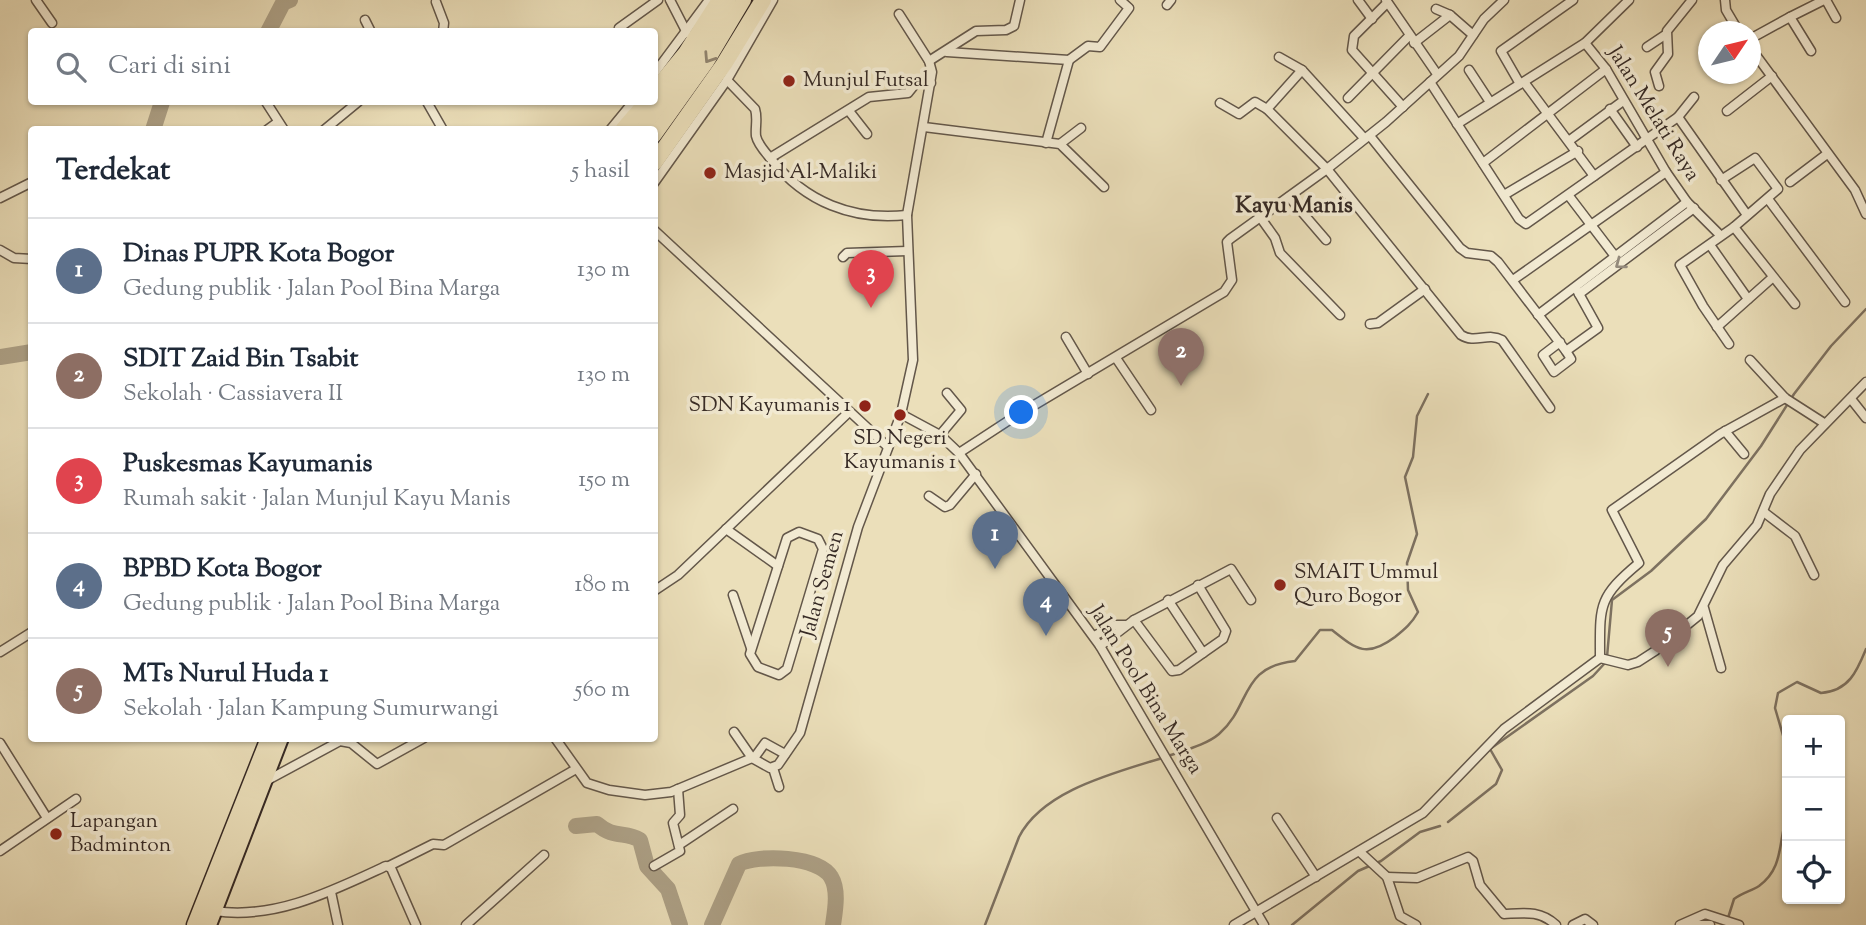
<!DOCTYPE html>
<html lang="id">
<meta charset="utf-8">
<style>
:root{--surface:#fff;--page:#f2f2f3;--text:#1f2937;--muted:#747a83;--line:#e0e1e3;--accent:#8f2418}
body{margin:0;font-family:"Sorts Mill Goudy",serif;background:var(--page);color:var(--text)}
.controls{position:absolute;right:21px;bottom:21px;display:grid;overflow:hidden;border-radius:7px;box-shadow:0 2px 5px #0004}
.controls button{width:63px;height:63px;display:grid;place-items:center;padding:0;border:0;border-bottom:2px solid var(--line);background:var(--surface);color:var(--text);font:35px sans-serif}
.compass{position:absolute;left:1698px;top:21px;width:63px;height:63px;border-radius:50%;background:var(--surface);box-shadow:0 2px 5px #0004;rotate:55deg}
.you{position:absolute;left:1022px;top:413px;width:24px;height:24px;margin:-18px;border:5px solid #fff;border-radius:50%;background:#1a73e8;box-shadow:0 0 0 10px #1a73e833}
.badge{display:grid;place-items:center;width:46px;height:46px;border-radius:50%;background:var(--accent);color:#fff;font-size:23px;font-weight:700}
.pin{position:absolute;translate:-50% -58px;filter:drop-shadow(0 2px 4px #0008)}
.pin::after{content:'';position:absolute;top:37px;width:24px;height:21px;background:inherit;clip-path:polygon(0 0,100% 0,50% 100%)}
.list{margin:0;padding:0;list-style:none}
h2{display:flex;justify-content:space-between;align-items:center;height:91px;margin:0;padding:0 28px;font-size:30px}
h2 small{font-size:23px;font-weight:400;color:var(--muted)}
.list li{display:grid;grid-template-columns:46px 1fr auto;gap:21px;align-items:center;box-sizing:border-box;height:105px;padding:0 28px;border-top:2px solid var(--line)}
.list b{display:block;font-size:26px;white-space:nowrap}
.list p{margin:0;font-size:23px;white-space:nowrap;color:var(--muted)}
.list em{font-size:23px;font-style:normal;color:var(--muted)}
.icon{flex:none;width:38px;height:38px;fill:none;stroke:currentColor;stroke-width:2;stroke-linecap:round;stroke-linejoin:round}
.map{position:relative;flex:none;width:1866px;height:925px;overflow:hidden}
.search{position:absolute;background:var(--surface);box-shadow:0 2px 5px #0004;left:28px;top:28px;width:630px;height:77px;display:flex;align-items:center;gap:18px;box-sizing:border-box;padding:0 24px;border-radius:7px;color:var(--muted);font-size:26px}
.panel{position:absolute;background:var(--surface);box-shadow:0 2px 5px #0004;left:28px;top:126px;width:630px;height:616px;border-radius:7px}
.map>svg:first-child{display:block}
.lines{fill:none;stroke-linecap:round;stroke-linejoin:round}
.stream{stroke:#7d7160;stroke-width:2.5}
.river{stroke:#ada187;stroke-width:16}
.minor-casing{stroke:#63574a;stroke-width:11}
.trunk-casing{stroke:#362a25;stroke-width:18}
.motorway-casing{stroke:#362a25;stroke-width:19}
.minor{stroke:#f2ead2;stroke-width:8}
.trunk{stroke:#ebdfba;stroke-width:14}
.motorway{stroke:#ebdfba;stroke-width:16}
.oneway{stroke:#908470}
.oneway2{stroke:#948a7c}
.poi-dot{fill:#8f2418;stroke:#f2ead2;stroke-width:2.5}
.labels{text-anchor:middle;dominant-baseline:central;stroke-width:7;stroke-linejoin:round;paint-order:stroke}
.poi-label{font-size:21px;fill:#362a25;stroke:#f2ead2;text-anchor:start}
.street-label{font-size:21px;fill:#362a25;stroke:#f2ead2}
.neighbourhood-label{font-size:23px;font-weight:bold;fill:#362a25;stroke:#f2ead2}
</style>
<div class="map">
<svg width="1866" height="925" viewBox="0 0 1866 925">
<rect width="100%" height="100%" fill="#ebdfba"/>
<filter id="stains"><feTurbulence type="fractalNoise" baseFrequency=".00286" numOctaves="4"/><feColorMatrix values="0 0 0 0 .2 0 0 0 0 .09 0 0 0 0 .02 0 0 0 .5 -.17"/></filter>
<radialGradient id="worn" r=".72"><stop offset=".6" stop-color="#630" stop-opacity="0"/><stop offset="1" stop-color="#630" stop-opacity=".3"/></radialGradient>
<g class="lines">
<g class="stream">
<path d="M1607 657 1612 600 1651 571 1706 519 1761 446 1794 394 1831 346 1866 309"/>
<path d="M1787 749 1775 708 1778 693 1797 682 1821 693C1849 691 1857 671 1866 649"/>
<path d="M1168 756C1185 750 1206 745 1219 734 1252 705 1239 667 1295 661L1320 630H1332C1357 650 1367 658 1395 637 1405 629 1412 623 1418 612L1408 590 1407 563 1417 534 1405 477 1413 457 1417 416 1428 394"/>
<path d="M1448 822 1496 784 1502 770 1490 749 1593 676 1605 663"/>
<path d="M1728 918 1734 899C1742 893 1751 891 1759 886 1784 868 1778 842 1787 816"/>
<path d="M985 925 1019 837C1043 790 1115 773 1162 758"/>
<path d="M1292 925 1358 871 1381 861 1420 832 1440 826"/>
</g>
<g class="river">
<path d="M268 32 283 3 290 0"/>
<path d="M153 130 162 102"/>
<path d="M0 357 32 352"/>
<path d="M576 826 597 824C614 839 625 831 640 840L647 866 668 889 680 925"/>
<path d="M712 925 739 864C758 854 819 856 831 877 839 890 835 911 833 925"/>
</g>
<g class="minor-casing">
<g id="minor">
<path d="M36 0 52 23"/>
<path d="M670 0 687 33"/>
<path d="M1358 0 1372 19"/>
<path d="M1386 0 1437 74"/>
<path d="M1725 0 1726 10 1739 32"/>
<path d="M1826 0 1836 18"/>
<path d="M436 2 444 23 443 32"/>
<path d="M1386 4 1354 36 1352 50 1403 107"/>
<path d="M1167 5 1171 0"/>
<path d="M1436 9 1450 15"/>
<path d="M899 14 929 61 932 72 907 215 913 360 901 414"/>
<path d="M1790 17 1824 0"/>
<path d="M365 20 371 32"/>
<path d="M619 28 658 0"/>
<path d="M1750 39 1790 17 1811 51"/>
<path d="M1414 43 1450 15 1473 35"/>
<path d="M1585 43 1606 69 1666 172 1687 202 1720 235"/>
<path d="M1647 47 1665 35"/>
<path d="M1750 47 1855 190 1866 214"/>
<path d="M947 52 1069 60 1088 46 1100 47 1129 8 1120 0"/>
<path d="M1279 57 1302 70"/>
<path d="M929 61 976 31 1006 30 1014 26 1020 0"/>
<path d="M1469 70 1490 102"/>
<path d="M654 74 709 0"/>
<path d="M727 80 755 109C758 118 755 127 756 136 758 145 766 153 771 159 805 202 853 221 907 215"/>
<path d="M1430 82 1519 219 1526 224 1678 117 1694 97"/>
<path d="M1524 82 1594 176"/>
<path d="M1520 84 1501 51 1573 0"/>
<path d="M1659 86 1655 72 1668 54 1667 31 1692 0"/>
<path d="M1348 98 1409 36"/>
<path d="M266 102 284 130"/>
<path d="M427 102 443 130"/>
<path d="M1220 103 1239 114 1255 102 1267 109"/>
<path d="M1610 109 1637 147"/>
<path d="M849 111 867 134"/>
<path d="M1727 111 1772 76"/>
<path d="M1678 117 1747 215"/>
<path d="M1457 124 1585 43 1629 0"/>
<path d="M924 127 1060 144 1104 187"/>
<path d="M267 130 278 122"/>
<path d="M324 130 358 102"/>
<path d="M610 130 633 102"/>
<path d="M1370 136 1460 248 1467 253 1491 256 1498 262 1566 351 1571 359 1554 372 1543 355 1560 342"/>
<path d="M1364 138 1302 70 1267 109 1327 169 1461 335C1475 344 1488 332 1502 340L1550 408"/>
<path d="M1570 140 1623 101"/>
<path d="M1046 143 1069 60"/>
<path d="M1060 144 1081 128"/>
<path d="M770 158 869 97 908 93 916 83H931"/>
<path d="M1483 163 1606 69"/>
<path d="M1721 180 1755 158 1778 189 1734 227 1680 265 1703 306 1729 344"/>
<path d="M1790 182 1827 154"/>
<path d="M654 183 727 80 773 0"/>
<path d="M1504 195 1578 151"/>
<path d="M1569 196 1614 255"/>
<path d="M1289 197 1326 240"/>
<path d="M0 198 32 182"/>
<path d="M1768 199 1845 302"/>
<path d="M1260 217 1275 238 1280 253 1340 315"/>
<path d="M1734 227 1795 304"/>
<path d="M654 230 888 447"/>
<path d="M1710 245 1748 299"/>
<path d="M0 250 14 258 32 259"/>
<path d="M843 257 847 253 907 251"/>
<path d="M1513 280 1666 172"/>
<path d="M1579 294 1694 208"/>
<path d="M1538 315 1687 202"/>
<path d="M1370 324 1378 323 1425 289"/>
<path d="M1717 327 1772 278"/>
<path d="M1066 337 1088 374"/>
<path d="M1566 351 1598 328 1578 292"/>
<path d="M1116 358 1151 410"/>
<path d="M1750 360 1785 398 1824 423"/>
<path d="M1851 399 1866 418"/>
<path d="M1725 431 1744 454"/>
<path d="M940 435 961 410 947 393"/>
<path d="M959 453 1011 419 1224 292 1232 280 1227 242 1230 239 1327 169 1386 122 1459 56 1484 19 1504 0"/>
<path d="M929 496 945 507 950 505 976 474"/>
<path d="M1765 513 1795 536 1814 575"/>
<path d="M726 529 778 566"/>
<path d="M799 532 818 539 823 549 787 669 779 675 758 667 750 654 787 538Z"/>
<path d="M654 591 678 575 849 412"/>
<path d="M733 595 751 648"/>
<path d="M1168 600 1203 653 1223 639 1226 631 1198 585"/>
<path d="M1704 608 1721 668"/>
<path d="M1134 620 1172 671 1179 670 1203 653"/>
<path d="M1094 636 1115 625H1125"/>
<path d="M1100 646 1134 620 1231 569 1251 600"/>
<path d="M0 652 32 632"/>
<path d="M1600 658 1628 665 1638 662 1655 651 1698 616 1723 565 1757 525 1770 494 1800 450 1866 382"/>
<path d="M1600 658C1600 606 1597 598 1639 563L1612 510 1720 434 1785 398"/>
<path d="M734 732 752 758"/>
<path d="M555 738 587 783 609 790 645 795 671 792 752 758 770 768 778 765 800 733 858 527 901 414 940 435 959 453 1100 646 1264 925"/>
<path d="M0 743 47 818"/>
<path d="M754 758 765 743 785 754"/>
<path d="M773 768 779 787"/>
<path d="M266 781 340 741 351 743 377 764 424 738"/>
<path d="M1277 818 1316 877"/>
<path d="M679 845 733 809"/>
<path d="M0 851 76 799"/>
<path d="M1361 853 1387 877 1400 916 1416 925"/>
<path d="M389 866 433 844 444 845 576 769"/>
<path d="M654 866 680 851 673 823 680 815 678 789"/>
<path d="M1387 877 1417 878 1468 857 1473 861 1480 885 1504 914C1524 913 1540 910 1556 925"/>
<path d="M331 892 338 925"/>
<path d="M215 911C275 920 332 891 386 866L391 868 416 925"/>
<path d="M466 925 544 855"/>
<path d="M1234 925 1423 813 1504 729 1600 658"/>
<path d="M1573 925 1585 919 1593 925"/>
<path d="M1680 925 1705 914 1739 925"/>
<path d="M1693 925H1710"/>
</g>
</g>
<g class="trunk-casing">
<g id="trunk">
<path d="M642 130 695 57 729 0"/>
<path d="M654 136 707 62 744 0"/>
<path d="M209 925 281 738"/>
</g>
</g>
<g class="motorway-casing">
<g id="motorway">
<path d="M654 92 686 53 720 0"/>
<path d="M623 130 647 102"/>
<path d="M654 163 724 64 763 0"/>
<path d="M195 925 269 738"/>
</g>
</g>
<use href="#minor" class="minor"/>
<use href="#trunk" class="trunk"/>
<use href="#motorway" class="motorway"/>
</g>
<defs><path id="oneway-chevron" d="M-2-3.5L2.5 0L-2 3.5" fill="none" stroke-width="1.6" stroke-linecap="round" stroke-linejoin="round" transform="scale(1.75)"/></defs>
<use class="oneway" href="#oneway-chevron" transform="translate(709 58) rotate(123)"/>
<use class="oneway2" href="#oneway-chevron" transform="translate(1620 264) rotate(143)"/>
<g class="poi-dot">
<circle cx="789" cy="81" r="7"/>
<circle cx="710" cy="173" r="7"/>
<circle cx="865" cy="406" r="7"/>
<circle cx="900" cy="415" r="7"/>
<circle cx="1280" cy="585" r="7"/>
<circle cx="56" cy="834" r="7"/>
</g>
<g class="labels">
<g class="poi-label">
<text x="803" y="81">Munjul Futsal</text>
<text x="724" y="173">Masjid Al-Maliki</text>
<text x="851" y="406" text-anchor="end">SDN Kayumanis 1</text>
<text x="900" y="439" text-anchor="middle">SD Negeri<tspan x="900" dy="24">Kayumanis 1</tspan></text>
<text x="1294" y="573">SMAIT Ummul<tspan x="1294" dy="24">Quro Bogor</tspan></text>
<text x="70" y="822">Lapangan<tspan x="70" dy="24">Badminton</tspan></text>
</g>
<g class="street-label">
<text transform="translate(1653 114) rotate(58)">Jalan Melati Raya</text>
<text transform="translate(823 584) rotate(-74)">Jalan Semen</text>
<text transform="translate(1145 690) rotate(58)">Jalan Pool Bina Marga</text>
</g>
<g class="neighbourhood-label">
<text x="1294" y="206">Kayu Manis</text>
</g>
</g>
<rect width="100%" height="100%" filter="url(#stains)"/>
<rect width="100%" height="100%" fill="url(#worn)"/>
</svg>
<div class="controls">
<button>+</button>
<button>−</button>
<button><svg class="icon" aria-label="locate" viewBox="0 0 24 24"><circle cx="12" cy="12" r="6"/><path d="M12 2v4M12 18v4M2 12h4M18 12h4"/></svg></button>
</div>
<svg class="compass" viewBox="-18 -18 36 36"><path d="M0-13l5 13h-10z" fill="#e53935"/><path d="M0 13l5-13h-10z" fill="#747a83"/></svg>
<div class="you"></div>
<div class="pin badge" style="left:995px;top:569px;background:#5c6f8a">1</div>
<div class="pin badge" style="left:1181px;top:386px;background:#8d6e63">2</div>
<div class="pin badge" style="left:871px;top:308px;background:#e0444e">3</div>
<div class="pin badge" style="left:1046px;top:636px;background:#5c6f8a">4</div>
<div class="pin badge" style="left:1668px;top:667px;background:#8d6e63">5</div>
<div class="search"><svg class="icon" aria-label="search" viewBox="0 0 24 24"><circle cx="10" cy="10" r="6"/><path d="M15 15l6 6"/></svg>Cari di sini</div>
<section class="panel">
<h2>Terdekat<small>5 hasil</small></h2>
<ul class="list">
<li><span class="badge" style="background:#5c6f8a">1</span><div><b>Dinas PUPR Kota Bogor</b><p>Gedung publik · Jalan Pool Bina Marga</p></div><em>130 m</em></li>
<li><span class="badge" style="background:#8d6e63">2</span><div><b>SDIT Zaid Bin Tsabit</b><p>Sekolah · Cassiavera II</p></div><em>130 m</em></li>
<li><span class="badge" style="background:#e0444e">3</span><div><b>Puskesmas Kayumanis</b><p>Rumah sakit · Jalan Munjul Kayu Manis</p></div><em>150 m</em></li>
<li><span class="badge" style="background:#5c6f8a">4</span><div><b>BPBD Kota Bogor</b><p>Gedung publik · Jalan Pool Bina Marga</p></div><em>180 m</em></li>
<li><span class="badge" style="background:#8d6e63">5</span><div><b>MTs Nurul Huda 1</b><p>Sekolah · Jalan Kampung Sumurwangi</p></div><em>560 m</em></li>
</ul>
</section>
</div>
